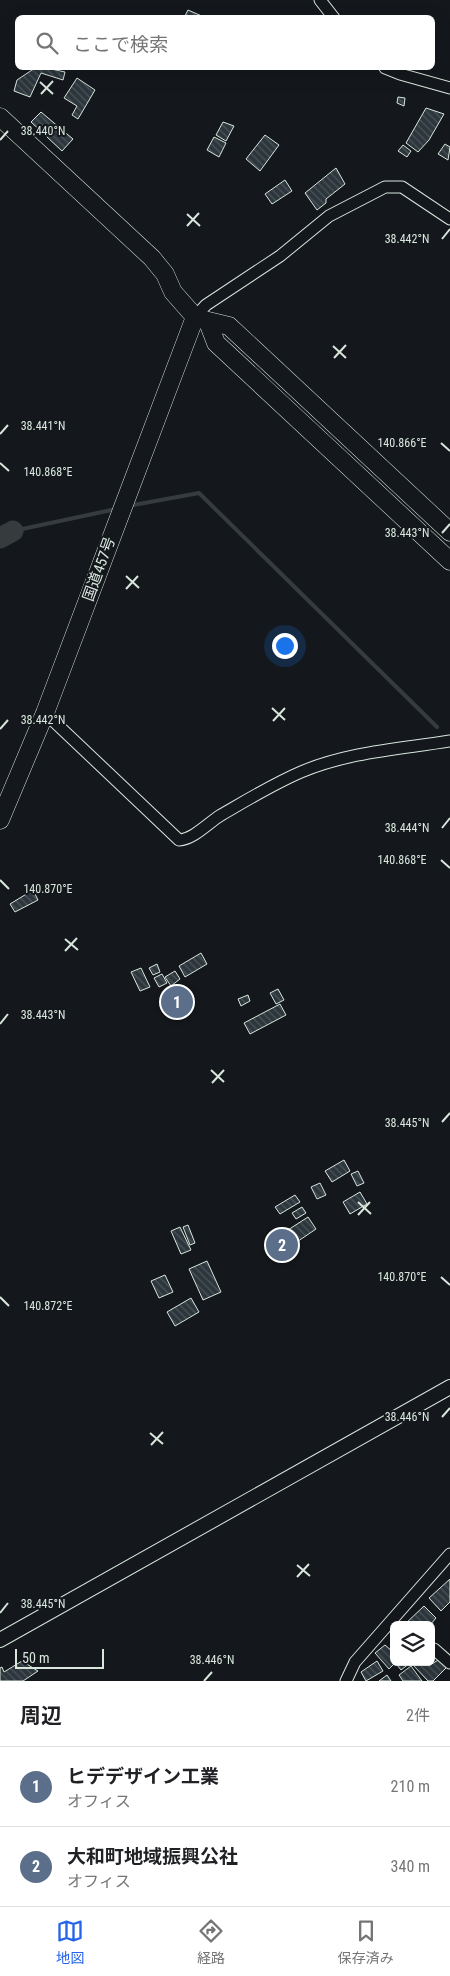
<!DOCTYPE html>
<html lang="ja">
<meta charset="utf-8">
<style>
:root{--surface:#fff;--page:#f6f6f6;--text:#202124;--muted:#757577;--line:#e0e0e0;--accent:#2563eb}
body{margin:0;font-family:"Roboto Condensed","Noto Sans JP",sans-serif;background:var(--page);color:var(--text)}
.controls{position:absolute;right:15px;bottom:15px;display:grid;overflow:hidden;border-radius:8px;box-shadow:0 5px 20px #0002}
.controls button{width:45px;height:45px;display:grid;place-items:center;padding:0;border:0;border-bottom:1px solid var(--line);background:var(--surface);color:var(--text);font:25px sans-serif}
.scale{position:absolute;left:15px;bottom:12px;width:89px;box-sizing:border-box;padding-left:5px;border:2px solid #d8e6dc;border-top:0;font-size:14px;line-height:18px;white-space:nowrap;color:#d8e6dc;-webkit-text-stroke:4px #14181c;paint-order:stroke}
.you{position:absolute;left:284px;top:645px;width:18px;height:18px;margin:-12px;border:4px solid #fff;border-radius:50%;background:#1a73e8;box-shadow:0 0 0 8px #1a73e833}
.badge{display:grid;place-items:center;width:32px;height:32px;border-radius:50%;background:var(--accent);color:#fff;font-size:16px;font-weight:700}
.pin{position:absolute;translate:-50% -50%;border:2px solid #fff;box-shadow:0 1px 5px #0006}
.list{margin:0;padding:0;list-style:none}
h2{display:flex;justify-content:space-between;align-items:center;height:65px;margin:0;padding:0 20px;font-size:21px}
h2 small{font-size:16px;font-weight:400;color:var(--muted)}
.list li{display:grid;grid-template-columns:32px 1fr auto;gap:15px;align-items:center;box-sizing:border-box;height:80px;padding:0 20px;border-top:1px solid var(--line)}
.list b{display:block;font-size:19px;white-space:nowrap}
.list p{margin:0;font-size:16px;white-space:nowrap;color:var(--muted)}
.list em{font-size:16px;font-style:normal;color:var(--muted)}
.icon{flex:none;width:28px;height:28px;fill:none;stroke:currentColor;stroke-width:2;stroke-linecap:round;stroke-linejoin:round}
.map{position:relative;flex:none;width:450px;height:1681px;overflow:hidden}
.search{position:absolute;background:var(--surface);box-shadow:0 5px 20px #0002;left:15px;right:15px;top:15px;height:55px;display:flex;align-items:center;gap:12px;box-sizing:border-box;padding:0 18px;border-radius:8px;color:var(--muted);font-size:19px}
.sheet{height:225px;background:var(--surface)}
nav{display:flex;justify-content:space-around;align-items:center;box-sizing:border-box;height:70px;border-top:1px solid var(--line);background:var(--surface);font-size:14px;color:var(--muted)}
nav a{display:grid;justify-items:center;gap:2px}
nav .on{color:var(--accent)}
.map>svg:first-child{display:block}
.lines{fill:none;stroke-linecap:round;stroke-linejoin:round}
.stream{stroke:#363b3e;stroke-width:4}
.river{stroke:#363b3e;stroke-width:21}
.building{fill:url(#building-back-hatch);stroke:#d8e6dc}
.minor-casing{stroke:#d8e6dc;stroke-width:13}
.tertiary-casing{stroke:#d8e6dc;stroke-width:16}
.trunk-casing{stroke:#d8e6dc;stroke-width:19}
.minor{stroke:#14181c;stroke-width:11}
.tertiary{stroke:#14181c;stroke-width:14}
.trunk{stroke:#14181c;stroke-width:18}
.ticks{fill:none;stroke:#d8e6dc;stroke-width:2}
.labels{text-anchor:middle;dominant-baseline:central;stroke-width:4;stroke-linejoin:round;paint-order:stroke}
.street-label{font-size:15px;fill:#d8e6dc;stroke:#14181c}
.ticks-label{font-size:12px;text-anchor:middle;fill:#d8e6dc;stroke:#14181c;stroke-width:4;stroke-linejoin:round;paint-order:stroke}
</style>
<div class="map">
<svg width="450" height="1681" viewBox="0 0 450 1681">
<defs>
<pattern id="building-back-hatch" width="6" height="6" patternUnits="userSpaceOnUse" patternTransform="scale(1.25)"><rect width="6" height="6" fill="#2c363c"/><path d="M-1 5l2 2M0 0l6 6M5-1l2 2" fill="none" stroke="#4a5358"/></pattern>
</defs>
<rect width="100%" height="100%" fill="#14181c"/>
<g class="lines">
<g class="stream">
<path d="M128 506 199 493 437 727"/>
<path d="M13 531 116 509"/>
</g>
<path class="river" d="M0 538 13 531"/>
</g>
<g class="building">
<path d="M188 10 204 17V18H184Z"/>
<path d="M35 68H47L65 72 63 80 41 73 30 97 14 91 17 80Z"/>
<path d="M77 78 95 90 78 119 72 115 77 106 64 98Z"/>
<path d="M398 97 405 98 404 106 397 103Z"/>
<path d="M426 108 444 114 429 140 418 152 406 143Z"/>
<path d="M41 112 73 139 62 151 31 122Z"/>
<path d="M223 122 234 126 226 141 216 135Z"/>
<path d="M265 135 279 145 260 171 246 159Z"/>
<path d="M214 137 226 143 219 157 207 150Z"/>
<path d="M445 144 450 147 448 160 438 154Z"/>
<path d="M403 145 411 151 407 157 398 151Z"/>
<path d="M336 168 345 184 326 199V203L317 210 305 193Z"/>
<path d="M285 180 292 191 272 204 265 194Z"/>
<path d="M33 890 38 900 15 912 10 904Z"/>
<path d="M201 953 207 964 185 977 179 966Z"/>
<path d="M157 964 160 972 153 975 149 968Z"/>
<path d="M141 968 150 987 140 991 131 972Z"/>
<path d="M175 971 180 979 171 986 165 977Z"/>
<path d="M162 974 167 983 159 987 154 978Z"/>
<path d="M278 989 284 1000 276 1004 270 993Z"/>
<path d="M248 995 250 1001 241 1006 238 999Z"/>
<path d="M280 1004 286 1015 250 1034 244 1023Z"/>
<path d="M344 1160 350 1171 332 1182 325 1171Z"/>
<path d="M358 1171 364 1183 357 1186 351 1174Z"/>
<path d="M320 1183 326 1195 317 1199 311 1187Z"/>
<path d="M360 1192 367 1204 350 1214 343 1202Z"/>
<path d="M295 1195 300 1202 280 1214 275 1207Z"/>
<path d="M302 1207 306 1213 296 1219 292 1213Z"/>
<path d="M308 1217 316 1229 282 1252 274 1239Z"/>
<path d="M188 1225 195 1243 190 1245 183 1227Z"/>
<path d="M180 1227 191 1250 181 1254 171 1231Z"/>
<path d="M207 1261 221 1292 203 1300 189 1269Z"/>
<path d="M165 1275 173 1292 159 1298 151 1281Z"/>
<path d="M191 1298 199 1312 175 1326 167 1312Z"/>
<path d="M450 1579V1602L441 1611 429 1598Z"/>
<path d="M424 1606 436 1618 430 1625H404Z"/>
<path d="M385 1645 392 1651 394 1649V1662H396L389 1669 375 1653Z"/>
<path d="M440 1659 448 1666 433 1681H428L413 1665 416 1662H427L430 1665Z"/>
<path d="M22 1661 38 1671 23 1681H0V1668L2 1667 4 1672Z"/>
<path d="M377 1661 383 1671 366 1681 361 1672Z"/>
<path d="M401 1662H409L410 1663 401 1670 397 1665Z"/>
<path d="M411 1666 422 1681H403L399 1675Z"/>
<path d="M387 1675 391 1681H379Z"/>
</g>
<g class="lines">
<g class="minor-casing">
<g id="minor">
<path d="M320 0 334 18"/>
<path d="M385 68 400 74 450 88"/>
<path d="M195 317 206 305 280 256 329 216 385 187H402L450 219"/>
<path d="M45 713 179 840C194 839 208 823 221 815 247 800 273 784 301 772 348 752 400 749 450 741"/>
<path d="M434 1649 450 1663"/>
<path d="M346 1681 355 1662 450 1554"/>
</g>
</g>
<g class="tertiary-casing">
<path id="tertiary" d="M0 1640 450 1387"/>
</g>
<g class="trunk-casing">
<g id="trunk">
<path d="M0 117 152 258 165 274 173 292 195 317 45 713 0 820"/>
<path d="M200 319 229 326 450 532"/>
<path d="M208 322 216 343 450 561"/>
</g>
</g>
<use href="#minor" class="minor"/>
<use href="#tertiary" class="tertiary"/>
<use href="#trunk" class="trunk"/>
</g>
<path class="ticks" d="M40 82 53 94M41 94 53 81M0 140 8 131M187 214 200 226M187 226 199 213M442 239 450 229M333 346 346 358M334 358 346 345M0 434 8 425M441 443 450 451M0 463 9 471M442 533 450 524M126 576 139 588M126 589 138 576M272 708 285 720M273 721 285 708M0 729 8 720M442 828 450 818M441 860 450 868M0 880 9 889M65 939 78 950M65 951 77 938M0 1024 8 1014M211 1070 224 1082M212 1083 224 1070M442 1122 450 1113M358 1202 371 1214M358 1215 370 1202M441 1277 450 1285M0 1297 9 1306M442 1417 450 1408M150 1433 163 1444M151 1445 163 1432M297 1565 310 1576M297 1577 309 1564M0 1613 8 1603M204 1681 212 1672"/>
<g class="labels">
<g class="street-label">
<text transform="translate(99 569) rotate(-70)">国道457号</text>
</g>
</g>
<g class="ticks-label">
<text x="43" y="135">38.440°N</text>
<text x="407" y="243">38.442°N</text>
<text x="43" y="430">38.441°N</text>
<text x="402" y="447">140.866°E</text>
<text x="48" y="476">140.868°E</text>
<text x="407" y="537">38.443°N</text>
<text x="43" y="724">38.442°N</text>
<text x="407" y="832">38.444°N</text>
<text x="402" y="864">140.868°E</text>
<text x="48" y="893">140.870°E</text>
<text x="43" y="1019">38.443°N</text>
<text x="407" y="1127">38.445°N</text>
<text x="402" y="1281">140.870°E</text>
<text x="48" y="1310">140.872°E</text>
<text x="407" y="1421">38.446°N</text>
<text x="43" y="1608">38.445°N</text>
<text x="212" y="1664">38.446°N</text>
</g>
</svg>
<div class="controls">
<button><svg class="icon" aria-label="layers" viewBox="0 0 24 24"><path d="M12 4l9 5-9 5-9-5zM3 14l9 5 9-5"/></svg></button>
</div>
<div class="scale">50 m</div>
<div class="you"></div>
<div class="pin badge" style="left:177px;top:1002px;background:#5c6f8a">1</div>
<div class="pin badge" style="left:282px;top:1245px;background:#5c6f8a">2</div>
<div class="search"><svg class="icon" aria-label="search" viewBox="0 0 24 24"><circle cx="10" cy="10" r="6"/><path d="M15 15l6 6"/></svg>ここで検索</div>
</div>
<section class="sheet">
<h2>周辺<small>2件</small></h2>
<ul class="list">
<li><span class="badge" style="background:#5c6f8a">1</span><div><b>ヒデデザイン工業</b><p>オフィス</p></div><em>210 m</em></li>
<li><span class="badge" style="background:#5c6f8a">2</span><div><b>大和町地域振興公社</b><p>オフィス</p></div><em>340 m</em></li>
</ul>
</section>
<nav>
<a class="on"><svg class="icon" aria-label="map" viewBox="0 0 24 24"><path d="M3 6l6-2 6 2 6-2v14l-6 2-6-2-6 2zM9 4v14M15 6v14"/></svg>地図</a>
<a><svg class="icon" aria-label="directions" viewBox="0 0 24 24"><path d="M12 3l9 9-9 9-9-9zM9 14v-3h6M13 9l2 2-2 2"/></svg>経路</a>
<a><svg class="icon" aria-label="saved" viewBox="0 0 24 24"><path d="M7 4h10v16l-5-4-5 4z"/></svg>保存済み</a>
</nav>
